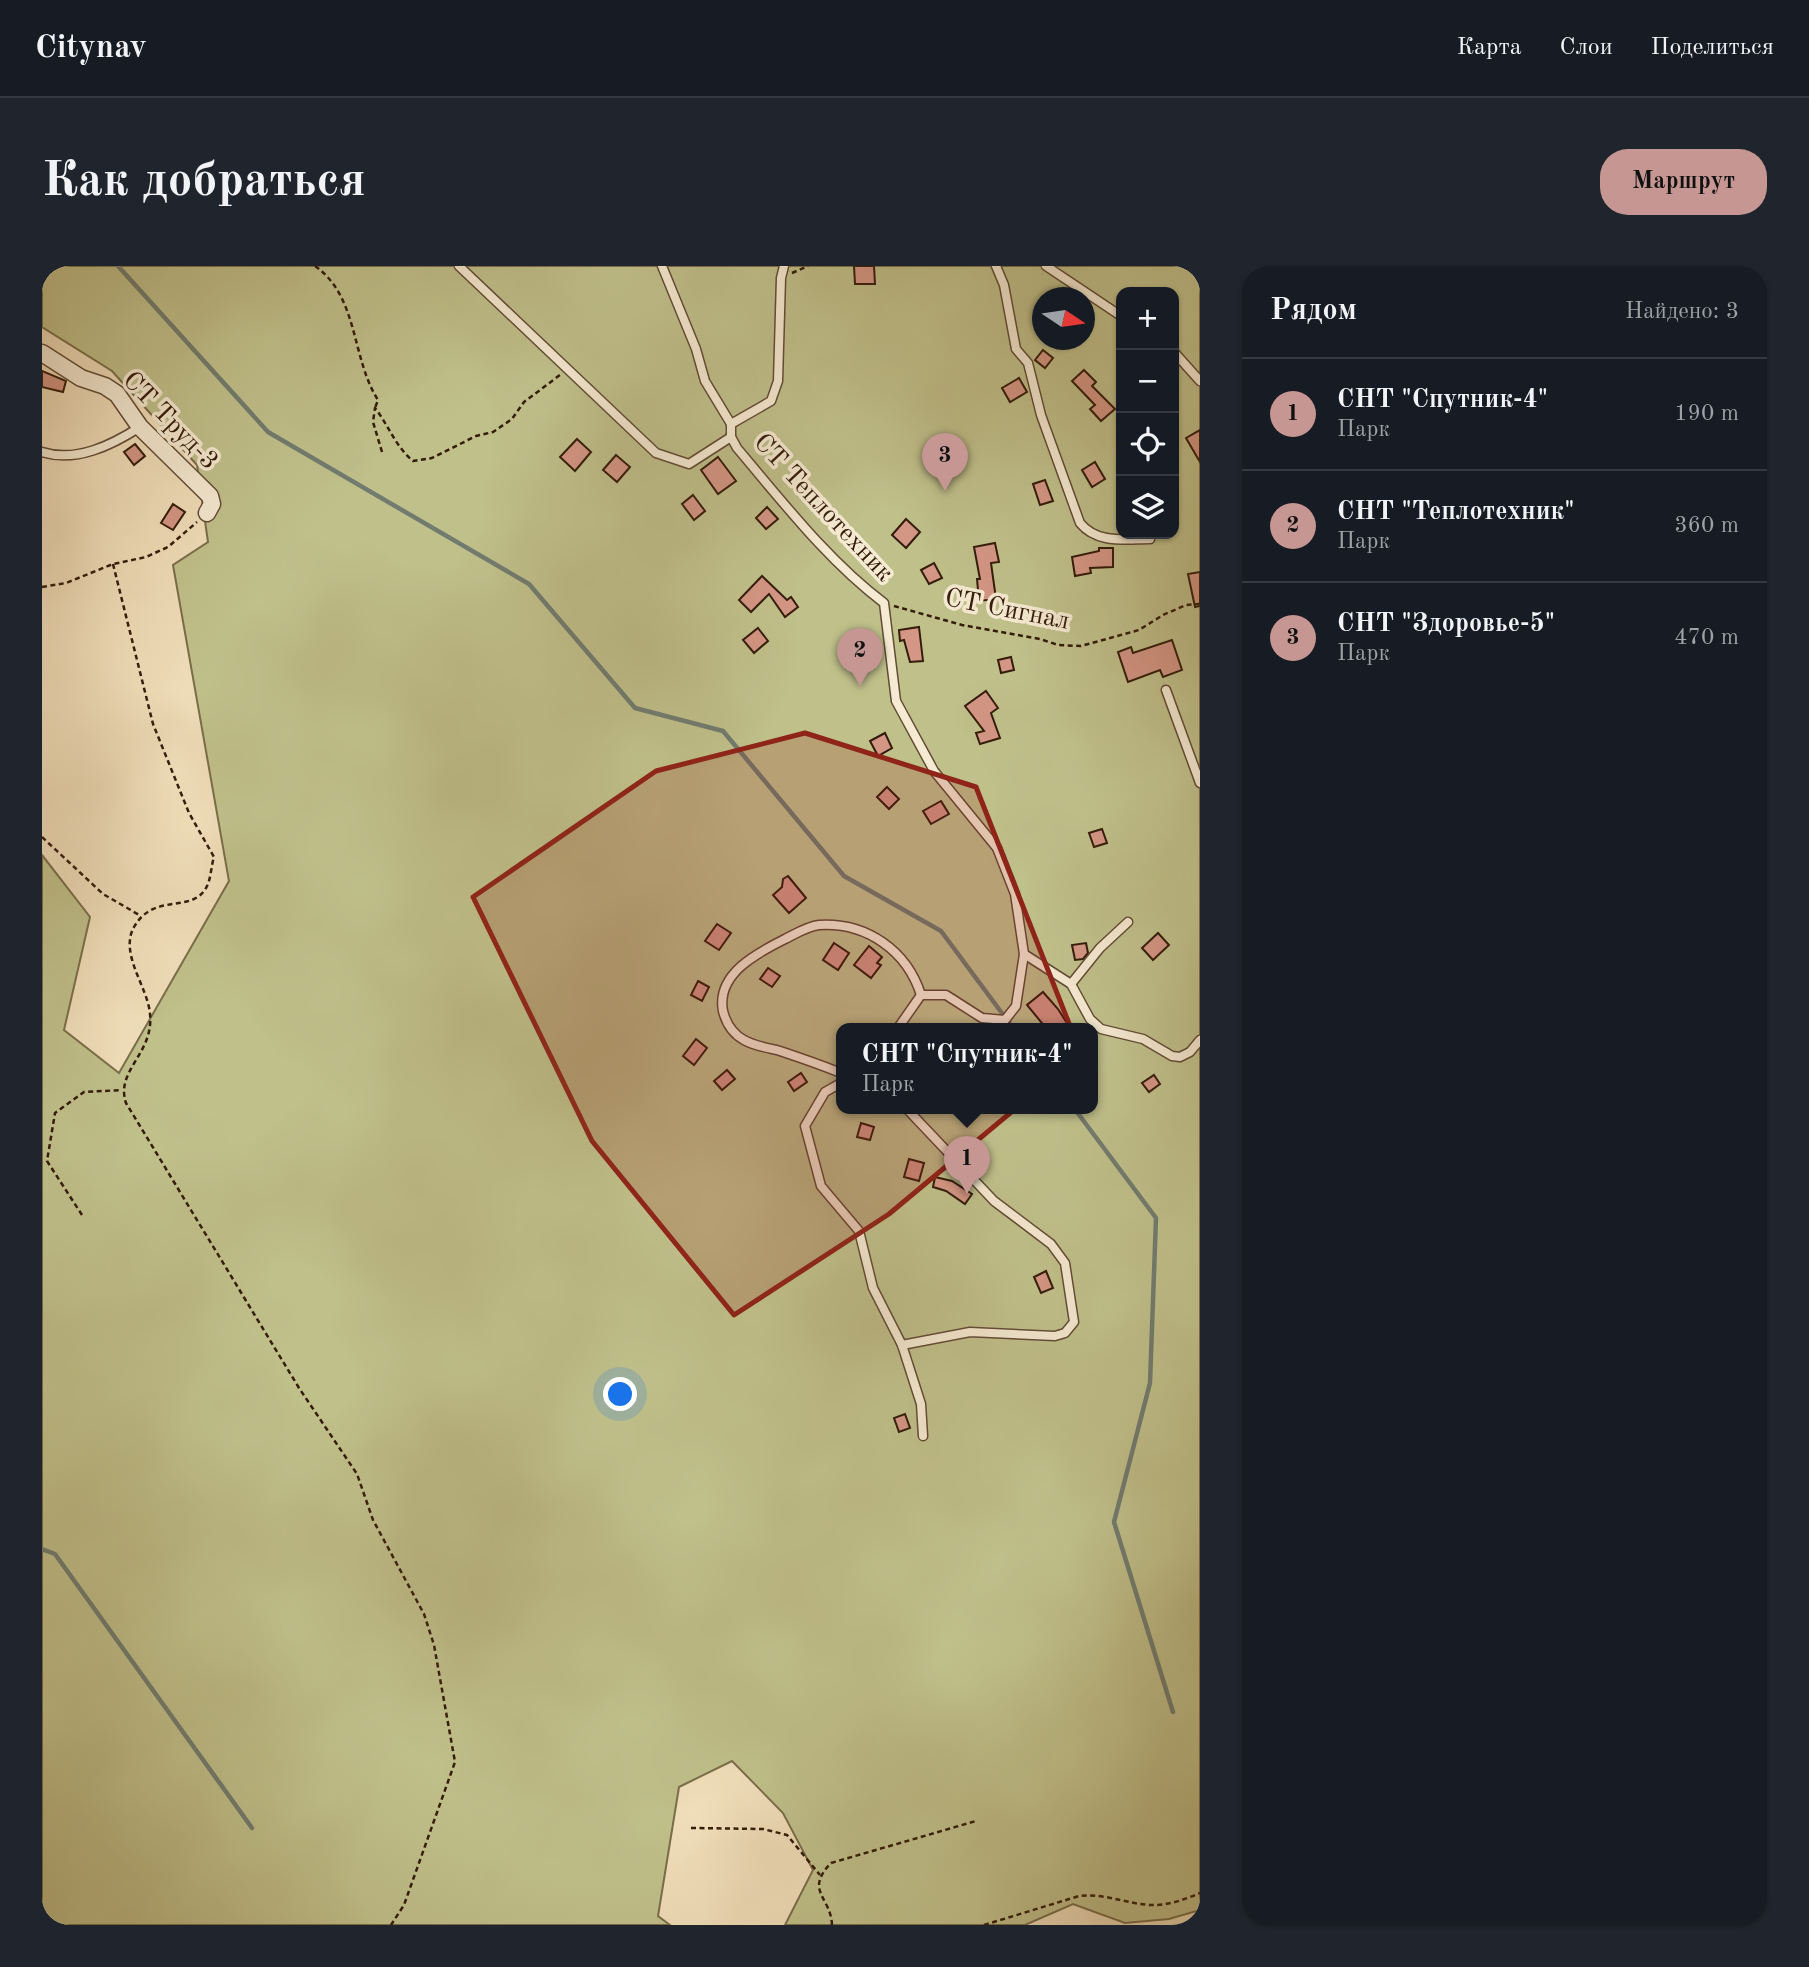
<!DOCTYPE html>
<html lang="ru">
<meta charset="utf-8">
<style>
:root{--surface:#171b24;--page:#20242c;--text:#f1f3f6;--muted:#9ea1a6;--line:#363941;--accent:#c59692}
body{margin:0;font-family:"Old Standard TT",serif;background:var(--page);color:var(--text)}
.controls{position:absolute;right:21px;top:21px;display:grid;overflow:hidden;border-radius:14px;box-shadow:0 2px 5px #0004}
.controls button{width:63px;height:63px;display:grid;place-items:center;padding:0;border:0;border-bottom:2px solid var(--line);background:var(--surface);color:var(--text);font:35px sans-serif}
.compass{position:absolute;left:990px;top:21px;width:63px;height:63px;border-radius:50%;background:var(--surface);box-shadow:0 2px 5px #0004;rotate:103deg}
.you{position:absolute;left:579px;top:1129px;width:24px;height:24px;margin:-18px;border:5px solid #fff;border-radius:50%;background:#1a73e8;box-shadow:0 0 0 10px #1a73e833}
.badge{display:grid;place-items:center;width:46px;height:46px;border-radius:50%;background:var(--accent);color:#111;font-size:23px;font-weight:700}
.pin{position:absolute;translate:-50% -58px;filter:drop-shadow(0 2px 4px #0008)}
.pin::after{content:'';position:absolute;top:37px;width:24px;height:21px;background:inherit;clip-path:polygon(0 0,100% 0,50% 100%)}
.popup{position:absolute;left:794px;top:757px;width:262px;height:91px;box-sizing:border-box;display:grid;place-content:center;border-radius:14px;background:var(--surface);filter:drop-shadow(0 2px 5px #0005);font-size:23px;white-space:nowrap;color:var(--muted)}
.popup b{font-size:26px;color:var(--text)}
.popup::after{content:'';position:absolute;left:50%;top:100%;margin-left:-14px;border:14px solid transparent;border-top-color:var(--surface)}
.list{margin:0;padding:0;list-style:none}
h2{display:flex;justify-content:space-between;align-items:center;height:91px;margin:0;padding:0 28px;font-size:30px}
h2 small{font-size:23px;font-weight:400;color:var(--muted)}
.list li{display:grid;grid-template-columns:46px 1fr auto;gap:21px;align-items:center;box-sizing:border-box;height:112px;padding:0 28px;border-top:2px solid var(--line)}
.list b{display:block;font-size:26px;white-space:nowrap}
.list p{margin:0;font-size:23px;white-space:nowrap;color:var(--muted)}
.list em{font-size:23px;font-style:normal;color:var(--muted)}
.icon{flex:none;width:38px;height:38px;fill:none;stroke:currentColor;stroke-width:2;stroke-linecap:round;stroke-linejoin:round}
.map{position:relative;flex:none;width:1158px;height:1659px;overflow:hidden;border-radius:28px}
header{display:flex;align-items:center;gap:42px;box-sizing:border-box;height:98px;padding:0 35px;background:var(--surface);border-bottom:2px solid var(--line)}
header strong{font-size:33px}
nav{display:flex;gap:38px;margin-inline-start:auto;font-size:24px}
.intro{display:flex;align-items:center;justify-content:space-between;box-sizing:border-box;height:168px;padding:0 42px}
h1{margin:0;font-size:49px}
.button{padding:18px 32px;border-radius:28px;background:var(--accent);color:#111;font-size:24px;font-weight:700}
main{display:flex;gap:42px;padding:0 42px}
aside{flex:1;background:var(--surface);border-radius:28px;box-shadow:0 2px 5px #0004}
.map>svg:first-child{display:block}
.green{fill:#c0c08b;stroke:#7a6e4a;stroke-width:2;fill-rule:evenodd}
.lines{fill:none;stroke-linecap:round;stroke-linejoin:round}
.stream{stroke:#717c6f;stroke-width:4.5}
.building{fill:#d49685;stroke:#331c0a;stroke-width:2}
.lane-casing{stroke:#624c36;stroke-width:11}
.street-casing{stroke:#624c36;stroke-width:19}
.path{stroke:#331c0a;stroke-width:2.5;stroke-dasharray:5 3.5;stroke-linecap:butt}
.lane{stroke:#f5ead2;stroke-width:8}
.street{stroke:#f5ead2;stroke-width:16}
.marked{fill:#8f2418;fill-opacity:0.2;stroke:#8f2418;stroke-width:5;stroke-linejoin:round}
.labels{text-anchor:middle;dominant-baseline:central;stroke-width:7;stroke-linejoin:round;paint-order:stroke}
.street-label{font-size:26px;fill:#331c0a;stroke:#f5ead2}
</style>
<header>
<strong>Citynav</strong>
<nav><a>Карта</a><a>Слои</a><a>Поделиться</a></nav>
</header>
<div class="intro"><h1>Как добраться</h1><a class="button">Маршрут</a></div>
<main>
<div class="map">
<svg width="1158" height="1659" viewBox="0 0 1158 1659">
<rect width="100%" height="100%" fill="#f0deba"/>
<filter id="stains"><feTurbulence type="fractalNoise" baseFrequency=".00286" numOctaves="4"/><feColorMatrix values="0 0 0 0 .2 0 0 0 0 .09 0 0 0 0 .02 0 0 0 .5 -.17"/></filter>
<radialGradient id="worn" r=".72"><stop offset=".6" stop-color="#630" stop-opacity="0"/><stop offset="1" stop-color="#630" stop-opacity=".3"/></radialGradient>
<path class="green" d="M0 0H1158V1644L1127 1653 1083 1657 1031 1638 983 1659H743L771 1604 741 1547 690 1495 637 1521 616 1650 628 1659H0V589L48 651 22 764 77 807 187 615 131 299 166 276 155 199 70 105 0 61ZM1079 26H1132V268H1079ZM1001 32H1042V74H1001ZM799 762H1051V842H799Z"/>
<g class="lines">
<g class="stream">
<path d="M76 0 226 166 487 318 593 442 681 465 802 610 899 665 971 762"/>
<path d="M1032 842 1114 952 1108 1117 1072 1256 1131 1446"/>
<path d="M0 1283 13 1288 210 1562"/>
</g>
</g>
<g class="building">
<path d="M812 0H832L833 18H813Z"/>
<path d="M1001 84 1011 92 1003 102 993 94Z"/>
<path d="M1042 104 1054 116 1050 120 1073 143 1059 155 1048 143 1053 139 1030 115Z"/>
<path d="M0 105 24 115 21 126 0 121Z"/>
<path d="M977 112 985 126 968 136 960 122Z"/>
<path d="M1158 164V196L1144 172Z"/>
<path d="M535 173 549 186 533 205 518 191Z"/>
<path d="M93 178 103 190 92 199 82 186Z"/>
<path d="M574 189 588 201 575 216 561 204Z"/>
<path d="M676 191 694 215 676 228 659 204Z"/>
<path d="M1053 196 1063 213 1050 221 1040 204Z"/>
<path d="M1003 214 1011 235 998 239 991 218Z"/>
<path d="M651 229 663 245 652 254 640 238Z"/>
<path d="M131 238 143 246 131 264 119 257Z"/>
<path d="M725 241 736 253 724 263 714 252Z"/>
<path d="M864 253 878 266 864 282 850 269Z"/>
<path d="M953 277 957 296 949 297 954 333 937 335 935 313H938L932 281Z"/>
<path d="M1057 282H1071V301L1048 302 1049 307 1033 310 1030 291 1057 285Z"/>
<path d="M892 297 900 312 887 318 879 304Z"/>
<path d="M1158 306V340L1153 341 1146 308Z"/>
<path d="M720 310 745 334 749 331 756 341 743 351 727 328 709 346 697 334Z"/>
<path d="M877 361 881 395 868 396 862 374 858 375 857 364Z"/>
<path d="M716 362 726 375 712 387 701 374Z"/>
<path d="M827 366 834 393 811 399 804 372Z"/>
<path d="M1130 374 1140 404 1121 411 1118 404 1086 416 1076 386 1089 381 1091 387Z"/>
<path d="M969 391 972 404 959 407 956 394Z"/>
<path d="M944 425 956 442 949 447 958 472 938 478 934 467 942 465 923 440Z"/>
<path d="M843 467 850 482 836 490 828 475Z"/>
<path d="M845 521 857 533 847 543 835 531Z"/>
<path d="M899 535 907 548 889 558 881 545Z"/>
<path d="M1060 563 1065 577 1052 581 1047 567Z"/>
<path d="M746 610 764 632 747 647 731 629 740 621 741 613Z"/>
<path d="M675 658 689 667 677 684 663 675Z"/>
<path d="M1116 667 1127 679 1111 694 1100 682Z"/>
<path d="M792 677 807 687 796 704 781 694Z"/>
<path d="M1044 677 1046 687 1041 693 1033 694 1030 679Z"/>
<path d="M827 680 840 691 835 697 839 699 829 712 812 699Z"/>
<path d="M726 702 738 710 730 721 718 713Z"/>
<path d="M656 715 667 721 660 735 649 729Z"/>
<path d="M1001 726 1016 743 1028 762H1004L985 739Z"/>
<path d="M654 773 665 782 652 799 641 790Z"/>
<path d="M685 804 693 813 680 824 672 815Z"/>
<path d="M759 807 765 816 752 825 746 816Z"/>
<path d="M1112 809 1118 818 1107 826 1100 817Z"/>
<path d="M819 857 832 861 828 874 815 871Z"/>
<path d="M933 875 945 885 936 896 924 886Z"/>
<path d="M867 893 882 897 877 915 862 911Z"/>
<path d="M893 911 910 915 930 928 923 938 904 925 891 921Z"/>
<path d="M1004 1005 1011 1022 999 1027 992 1011Z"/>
<path d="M863 1148 868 1162 857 1166 852 1152Z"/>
</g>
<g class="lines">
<g class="lane-casing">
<g id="lane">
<path d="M417 0 614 187 647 198 689 171"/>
<path d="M620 0 654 83 663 115 689 158V171L695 182C740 235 786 295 842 337L854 435 892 505 955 582 973 628 982 688 974 740 963 754 940 752 904 729H879"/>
<path d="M954 0 962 19 974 83 986 97 999 149 1038 257C1055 278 1083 273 1108 273"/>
<path d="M1004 0 1079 50"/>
<path d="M1132 86 1158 115"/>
<path d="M689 158 729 135 736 115 739 12 742 0"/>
<path d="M0 186C34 197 70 179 98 161"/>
<path d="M1124 424 1158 517"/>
<path d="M982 688 1029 718 1058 682 1086 656"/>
<path d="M1029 718 1048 753 1059 763 1101 773 1130 790 1138 791 1148 786 1158 774"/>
<path d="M856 762 879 729"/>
<path d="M799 807C779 799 759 792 738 785 727 782 712 780 702 774 691 768 684 757 681 745 674 708 715 687 743 673 753 668 766 660 777 659 825 656 865 685 879 729"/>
<path d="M799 817 783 826 763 860 779 920 817 965 831 1022 860 1079 879 1138 881 1170"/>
<path d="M860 1079 928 1066 1013 1070 1023 1067 1032 1056 1023 997 1009 978 952 935 864 842"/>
</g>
</g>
<g class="street-casing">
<path id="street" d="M0 87 39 112 63 120 75 128 98 161 168 230 170 238 165 247"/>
</g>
<g class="path">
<path d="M273 0C317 31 309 92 336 134L333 142"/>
<path d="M750 7 766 0"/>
<path d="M340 186 331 156 333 142C347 160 353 180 371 195L390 192 434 170 451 166 470 153 482 136 518 109"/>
<path d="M71 298 111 458 147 547 172 591C169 600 169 614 164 622 149 648 112 626 92 661 77 688 106 721 108 748 112 788 73 804 84 837L257 1122 315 1208 331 1254 382 1348 392 1379 413 1496 362 1639 349 1659"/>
<path d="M0 321 24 317 71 298 104 291 126 281 155 256"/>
<path d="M852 340 920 359 998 373 1016 379 1039 380 1097 364 1121 349 1144 339 1158 338"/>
<path d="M0 571 61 628 99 650"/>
<path d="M40 949 5 895 13 847 42 826 80 824"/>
<path d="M649 1562 721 1563 745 1569 778 1609"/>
<path d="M790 1659C789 1631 762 1625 789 1597L934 1555"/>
<path d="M942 1659 1037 1630C1063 1627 1085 1638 1109 1639 1125 1640 1144 1633 1158 1627"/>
</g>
<use href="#lane" class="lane"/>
<use href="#street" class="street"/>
</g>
<path class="marked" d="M763 467 934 521 1039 788 847 948 692 1049 550 875 431 631 614 505Z"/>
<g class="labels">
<g class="street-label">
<text transform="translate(128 155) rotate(46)">СТ Труд-3</text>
<text transform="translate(781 242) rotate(47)">СТ Теплотехник</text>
<text transform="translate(965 344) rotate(11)">СТ Сигнал</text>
</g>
</g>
<rect width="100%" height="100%" filter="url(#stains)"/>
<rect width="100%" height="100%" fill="url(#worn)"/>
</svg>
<div class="controls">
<button>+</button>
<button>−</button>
<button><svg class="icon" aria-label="locate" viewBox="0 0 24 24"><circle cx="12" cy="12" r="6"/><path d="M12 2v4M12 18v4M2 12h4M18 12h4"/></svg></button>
<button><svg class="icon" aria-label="layers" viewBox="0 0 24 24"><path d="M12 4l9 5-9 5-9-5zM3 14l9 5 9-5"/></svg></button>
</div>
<svg class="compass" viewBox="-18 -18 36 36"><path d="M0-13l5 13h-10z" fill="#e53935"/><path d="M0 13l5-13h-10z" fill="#9ea1a6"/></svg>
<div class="you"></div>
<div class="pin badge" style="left:925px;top:928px">1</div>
<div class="popup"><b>СНТ &quot;Спутник-4&quot;</b>Парк</div>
<div class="pin badge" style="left:818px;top:420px">2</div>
<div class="pin badge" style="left:903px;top:225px">3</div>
</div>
<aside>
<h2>Рядом<small>Найдено: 3</small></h2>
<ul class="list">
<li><span class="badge">1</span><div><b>СНТ &quot;Спутник-4&quot;</b><p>Парк</p></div><em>190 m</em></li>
<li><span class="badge">2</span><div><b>СНТ &quot;Теплотехник&quot;</b><p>Парк</p></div><em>360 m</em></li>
<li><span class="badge">3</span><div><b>СНТ &quot;Здоровье-5&quot;</b><p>Парк</p></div><em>470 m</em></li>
</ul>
</aside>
</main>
